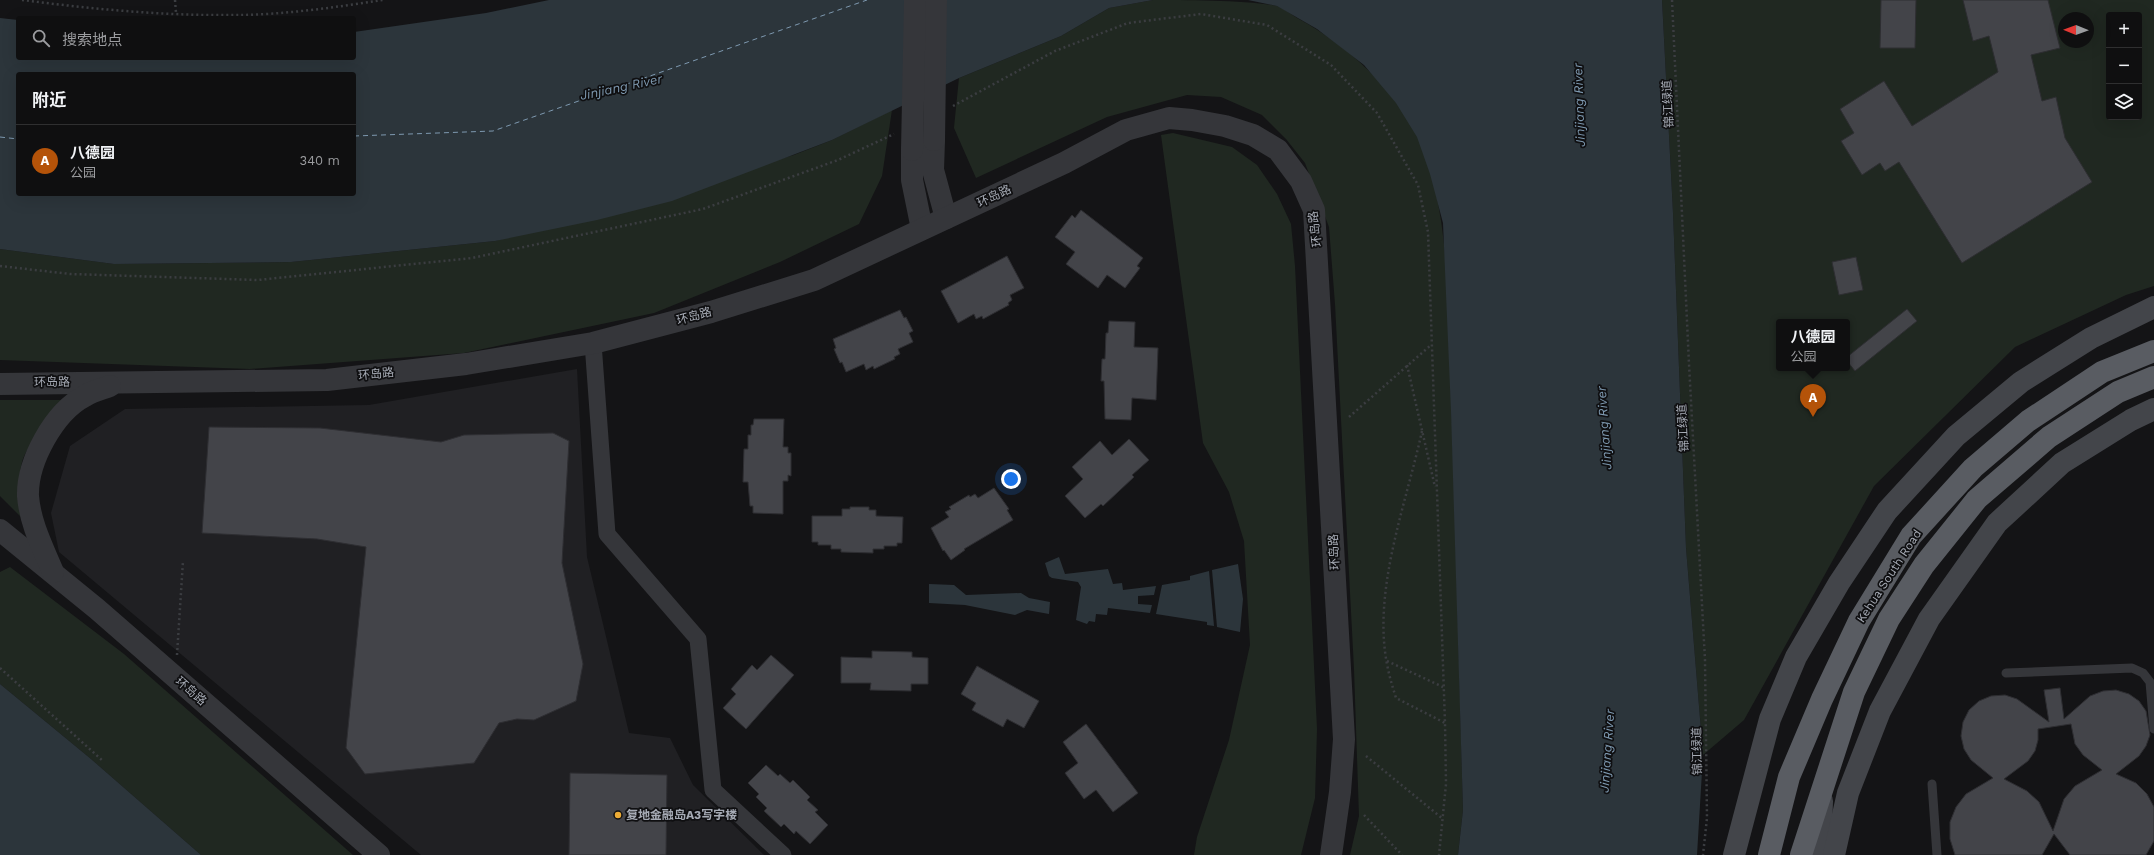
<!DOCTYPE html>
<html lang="zh">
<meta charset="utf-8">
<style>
:root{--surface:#0f0f10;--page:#1d1d1e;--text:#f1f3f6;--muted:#9b9c9f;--line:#2f2f30;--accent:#b45309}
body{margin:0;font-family:"Work Sans","Noto Sans SC",sans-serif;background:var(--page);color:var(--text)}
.controls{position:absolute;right:12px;top:12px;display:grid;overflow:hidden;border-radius:4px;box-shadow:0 4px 16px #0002}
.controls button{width:36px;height:36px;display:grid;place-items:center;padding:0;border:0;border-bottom:1px solid var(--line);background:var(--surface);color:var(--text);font:20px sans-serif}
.compass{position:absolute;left:2058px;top:12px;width:36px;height:36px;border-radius:50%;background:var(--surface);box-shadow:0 4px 16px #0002;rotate:271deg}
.you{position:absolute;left:1011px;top:479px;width:14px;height:14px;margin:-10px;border:3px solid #fff;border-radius:50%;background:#1a73e8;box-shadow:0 0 0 6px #1a73e833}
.badge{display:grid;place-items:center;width:26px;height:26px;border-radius:50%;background:var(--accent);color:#fff;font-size:13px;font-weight:700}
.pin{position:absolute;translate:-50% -33px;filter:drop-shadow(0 1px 2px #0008)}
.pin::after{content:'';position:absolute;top:21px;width:14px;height:12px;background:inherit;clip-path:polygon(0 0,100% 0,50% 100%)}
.popup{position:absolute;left:1776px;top:319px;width:74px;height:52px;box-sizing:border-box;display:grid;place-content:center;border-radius:4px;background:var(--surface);filter:drop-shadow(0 1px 3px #0005);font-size:13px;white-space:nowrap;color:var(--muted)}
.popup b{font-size:15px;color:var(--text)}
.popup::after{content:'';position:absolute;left:50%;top:100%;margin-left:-8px;border:8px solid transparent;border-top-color:var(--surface)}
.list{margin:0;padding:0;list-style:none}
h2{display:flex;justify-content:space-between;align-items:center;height:52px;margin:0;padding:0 16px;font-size:17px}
h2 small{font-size:13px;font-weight:400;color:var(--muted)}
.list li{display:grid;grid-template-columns:26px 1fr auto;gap:12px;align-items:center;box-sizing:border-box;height:72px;padding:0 16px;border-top:1px solid var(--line)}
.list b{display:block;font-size:15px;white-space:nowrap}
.list p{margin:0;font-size:13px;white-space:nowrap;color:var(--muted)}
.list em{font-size:13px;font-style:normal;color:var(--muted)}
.icon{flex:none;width:22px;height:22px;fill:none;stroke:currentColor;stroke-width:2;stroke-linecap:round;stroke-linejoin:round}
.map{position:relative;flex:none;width:2154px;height:855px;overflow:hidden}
.search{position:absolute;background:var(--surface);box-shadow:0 4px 16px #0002;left:16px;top:16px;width:340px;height:44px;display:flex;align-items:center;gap:10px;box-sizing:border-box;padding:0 14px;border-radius:4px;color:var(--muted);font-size:15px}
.panel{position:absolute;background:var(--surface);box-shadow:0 4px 16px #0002;left:16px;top:72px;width:340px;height:124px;border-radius:4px}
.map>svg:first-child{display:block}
.built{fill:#202023}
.green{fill:#202821;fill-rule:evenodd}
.water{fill:#2c353b;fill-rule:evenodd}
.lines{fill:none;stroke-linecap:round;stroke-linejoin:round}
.ferry{stroke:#7e99b0;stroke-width:1;stroke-dasharray:5 4;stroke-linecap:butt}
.building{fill:#434449;stroke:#2e2e32;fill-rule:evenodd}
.path{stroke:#3b3d41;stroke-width:2.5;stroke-dasharray:2 3;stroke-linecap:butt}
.service{stroke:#35363a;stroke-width:9}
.minor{stroke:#35363a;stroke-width:17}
.tertiary{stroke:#35363a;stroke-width:22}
.secondary{stroke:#43454a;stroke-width:22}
.trunk{stroke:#595c62;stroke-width:22}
.tertiary-bridge{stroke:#35363a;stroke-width:22}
.poi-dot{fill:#ecab35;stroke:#0f0f11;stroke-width:1.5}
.labels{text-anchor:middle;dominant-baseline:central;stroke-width:3.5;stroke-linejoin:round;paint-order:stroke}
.street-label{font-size:12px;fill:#a6abb5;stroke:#0f0f11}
.poi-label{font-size:12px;font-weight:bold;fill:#a6abb5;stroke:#0f0f11;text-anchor:start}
.water-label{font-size:13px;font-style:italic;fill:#7e99b0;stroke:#0f0f11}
</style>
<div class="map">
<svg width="2154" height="855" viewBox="0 0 2154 855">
<rect width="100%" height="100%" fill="#141416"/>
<path class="built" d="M577 369 587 557 629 733 670 738 693 785 764 855H421L59 552 51 513 70 446 125 409 369 405Z"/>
<g class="green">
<path d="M1153 0C1185 0 1249 0 1277 6 1285 9 1292 15 1299 19 1346 45 1395 88 1418 137 1452 212 1447 313 1451 394 1456 533 1459 671 1463 810L1458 855H1350L1359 816 1354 669 1335 304 1329 227 1305 163 1286 139 1262 115 1221 97 1187 95 1107 117 976 178 954 128 959 78 1061 36 1109 8Z"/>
<path d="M1662 0H2154V286L2126 295 2015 347 1874 486 1744 720 1703 755 1686 548 1673 213ZM2109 15H2139V117H2109ZM2064 18H2088V42H2064ZM1779 322H1847V368H1779Z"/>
<path d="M892 110 882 176 859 224 780 262 654 313 464 353 250 369 0 360V249L114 264 291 262 495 241 794 155 832 140Z"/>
<path d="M1173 133 1232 147 1257 165 1277 194 1291 224 1295 266 1317 729 1315 798 1301 855H1194L1197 837 1229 740 1250 645 1244 541 1229 492 1203 443 1161 135Z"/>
<path d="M0 400H67C54 414 27 444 22 462 17 480 20 502 24 520L0 496Z"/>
<path d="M10 567 124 654 353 855H201L91 759 0 684V572Z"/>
</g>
<g class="water">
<path d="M549 0H1153L1109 8 1061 36 959 78 832 140 672 201 597 220 495 241 291 262 114 264 0 249V18L18 20V58H354V32L486 13ZM18 74H354V194H18Z"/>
<path d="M1248 0H1662L1673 213 1686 548 1703 755 1697 855H1458L1463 810 1451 411 1443 223 1430 174 1417 137 1396 103 1364 65 1317 29 1277 6Z"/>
<path d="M1059 557 1065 574 1108 569 1113 584 1122 583 1123 590 1156 586 1154 595 1138 596V604L1152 605 1150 613 1108 608 1107 615 1096 614 1095 622 1089 621 1087 624 1076 620 1081 587 1078 582 1052 578 1049 576 1045 563Z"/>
<path d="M1238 564 1243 599 1240 632 1217 627 1212 570Z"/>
<path d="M1209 571 1214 626 1207 625V622L1156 614 1162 585 1190 580V576Z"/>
<path d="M929 584 954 585 966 595 1021 593 1029 598 1050 602 1049 614 1027 610 1015 615 965 605 929 603Z"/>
<path d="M0 684 91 759 201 855H0Z"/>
</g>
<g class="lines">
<g class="ferry">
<path d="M354 136 493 131 867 0"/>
<path d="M0 137 18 139"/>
</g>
</g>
<g class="building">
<path d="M1881 0H1916L1915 48H1880Z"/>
<path d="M1963 0H2048L2060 48 2031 55 2042 101 2056 97 2065 138 2092 182 1962 263 1899 162 1885 171 1880 163 1862 175 1841 141 1854 133 1840 109 1884 81 1912 126 1998 72 1989 36 1973 41Z"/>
<path d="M1081 210 1143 258 1137 266 1140 268 1125 288 1107 275 1098 288 1066 264 1075 252 1055 237 1072 215 1075 218Z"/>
<path d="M1007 256 1024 288 1010 295 1012 300 1008 303 1009 305 983 319 982 316 976 319 974 314 958 323 941 291Z"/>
<path d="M1856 257 1863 290 1839 295 1832 262Z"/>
<path d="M1907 309 1917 321 1855 371 1847 361V357Z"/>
<path d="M900 310 904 318 906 317 913 331 909 333 913 342 898 349 900 354 894 357 895 359 874 369 873 366 866 370 864 364 846 372 842 362 840 363 834 349 836 348 833 339Z"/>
<path d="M1109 321 1135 322 1134 347 1158 348 1156 400 1132 398 1131 420 1105 419 1104 381H1101L1102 359H1105L1106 333H1108Z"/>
<path d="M754 419H784L783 447H788V453H791V476L788 475V481H783V514L753 513V506H750L748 482H743L744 449H748V435H751V425H753Z"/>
<path d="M209 427 320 428 441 442 464 435 553 433 569 441 562 563 583 664 576 701 534 720 517 719 499 723 474 763 365 774 346 748 366 547 317 539 202 533Z"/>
<path d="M1129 439 1149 460 1132 475 1134 477 1103 506 1101 504 1085 518 1065 496 1083 479 1072 467 1100 441 1112 455Z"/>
<path d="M994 488 1009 509 1007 510 1013 520 964 549 965 550 951 560 944 550 943 551 931 528 949 517 945 512 951 509 949 507 969 495 970 497 975 494 978 498Z"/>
<path d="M850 507H869V510H876V516L903 517 902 543H897V546H884V549H873V553L841 552V549H831V545H818V542H812V516H842V509H850Z"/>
<path d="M872 651 912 652V657L928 658V684H911V691L870 690 871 683H841V657L872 658Z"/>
<path d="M771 655 794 675 746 729 723 708 736 694 731 689 752 665 757 670Z"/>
<path d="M977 666 1039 701 1024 728 1007 719 1003 727 972 710 976 703 961 694Z"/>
<path d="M2060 688 2064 719 2090 696 2103 691 2116 690 2129 694 2139 701 2146 711 2150 735 2146 746 2139 756 2116 774 2136 783 2147 794 2154 807V841L2146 855H2070L2054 834 2042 855H1955L1950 839V822L1956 807 1966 794 1993 778 1971 760 1964 749 1961 736 1963 722 1969 710 1979 701 1991 696 2005 695 2017 699 2049 722 2044 690ZM2071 724 2075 744 2083 755 2102 770 2075 786 2064 799 2053 831 2039 802 2027 791 2004 779 2028 761 2035 751 2038 740V729Z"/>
<path d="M1086 724 1138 793 1113 812 1096 790 1084 799 1065 773 1078 763 1063 742Z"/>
<path d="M766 765 778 776 780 774 790 783 793 780 810 797 807 800 818 810 815 812 828 825 810 844 796 831 794 834 784 824 781 827 764 811 767 808 756 797 759 794 748 783Z"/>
<path d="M570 773 667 775 666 855H569Z"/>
</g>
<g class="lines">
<g class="path">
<path d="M22 0C92 9 164 16 236 15 283 15 337 7 383 0"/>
<path d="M175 0 176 13"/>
<path d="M1672 0 1689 364 1705 660 1707 818 1703 855"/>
<path d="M953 106 1055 51 1128 23 1201 14 1267 25 1331 65 1377 113 1418 185 1428 232 1445 723 1446 784 1439 855"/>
<path d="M0 266 70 274 258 280 472 258 703 209 838 160 894 134"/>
<path d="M1407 365 1435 487"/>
<path d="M1349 417 1431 345"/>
<path d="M1422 431C1406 505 1371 593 1388 669 1390 679 1393 688 1396 698L1445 723"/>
<path d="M177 655 183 561"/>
<path d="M1387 661 1443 687"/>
<path d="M0 668 103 761"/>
<path d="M1366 756 1443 819"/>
<path d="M1364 815 1402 855"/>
</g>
<g class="service">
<path d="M2006 673 2132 668 2143 673 2150 682 2154 729"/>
<path d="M1932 784 1937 855"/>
</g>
<path class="minor" d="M593 343 607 534 698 639 713 790 783 855"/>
<g class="tertiary">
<path d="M934 140 933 170 946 218"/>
<path d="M912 150V180L922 229"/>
<path d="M0 384 327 380 466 364 593 343 711 312 814 280 1064 163 1126 130 1169 118 1192 120 1225 126 1253 135 1278 150 1301 181 1314 210 1344 739 1340 792 1331 855"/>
<path d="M0 530 97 609 379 855"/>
<path d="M53 572C43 548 30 523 28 496 27 462 54 412 85 396 92 391 102 389 110 386"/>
</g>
<g class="secondary">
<path d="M1734 855 1770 719 1796 657 1839 583 1887 511 1956 436 2021 382 2091 338 2154 307"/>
<path d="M1815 855 1821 829 1822 801"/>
<path d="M1834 855 1848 793 1880 711 1929 619 1997 523 2062 463 2131 420 2154 409"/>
</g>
<g class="trunk">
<path d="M1769 855 1789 777 1822 699 1859 621 1911 536 1973 468 2028 421 2102 372 2154 351"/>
<path d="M1801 855 1854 692 1889 619 1924 565 1977 499 2049 437 2118 392 2154 377"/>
</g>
<g class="tertiary-bridge">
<path d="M934 140 936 0"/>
<path d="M912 150 915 0"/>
</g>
</g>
<circle class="poi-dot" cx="618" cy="815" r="4"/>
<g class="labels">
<g class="street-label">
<text transform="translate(1668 104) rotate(-93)">锦江绿道</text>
<text transform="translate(994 196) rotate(-25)">环岛路</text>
<text transform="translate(1315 229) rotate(-97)">环岛路</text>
<text transform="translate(694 316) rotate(-15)">环岛路</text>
<text transform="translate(376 374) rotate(-6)">环岛路</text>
<text transform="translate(52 382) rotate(-1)">环岛路</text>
<text transform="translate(1683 428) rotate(-93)">锦江绿道</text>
<text transform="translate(1334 552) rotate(-93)">环岛路</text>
<text transform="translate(1889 576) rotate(-57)">Kehua South Road</text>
<text transform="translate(191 691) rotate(41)">环岛路</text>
<text transform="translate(1697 751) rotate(-91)">锦江绿道</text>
</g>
<g class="poi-label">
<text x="626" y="815">复地金融岛A3写字楼</text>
</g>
<g class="water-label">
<text transform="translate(621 87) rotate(-12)">Jinjiang River</text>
<text transform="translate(1579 105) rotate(-92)">Jinjiang River</text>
<text transform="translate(1604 428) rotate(-94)">Jinjiang River</text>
<text transform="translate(1607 751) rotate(-86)">Jinjiang River</text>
</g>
</g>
</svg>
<div class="controls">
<button>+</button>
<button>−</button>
<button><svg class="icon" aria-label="layers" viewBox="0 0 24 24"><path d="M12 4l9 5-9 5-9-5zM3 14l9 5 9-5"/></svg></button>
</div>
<svg class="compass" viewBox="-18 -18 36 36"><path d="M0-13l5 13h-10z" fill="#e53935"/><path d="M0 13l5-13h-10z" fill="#9b9c9f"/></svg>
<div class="you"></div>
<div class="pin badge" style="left:1813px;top:417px">A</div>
<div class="popup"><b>八德园</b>公园</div>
<div class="search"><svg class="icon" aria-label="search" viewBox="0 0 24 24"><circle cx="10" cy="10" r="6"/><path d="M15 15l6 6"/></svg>搜索地点</div>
<section class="panel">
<h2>附近<small></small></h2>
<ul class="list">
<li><span class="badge">A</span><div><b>八德园</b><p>公园</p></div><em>340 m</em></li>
</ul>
</section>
</div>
